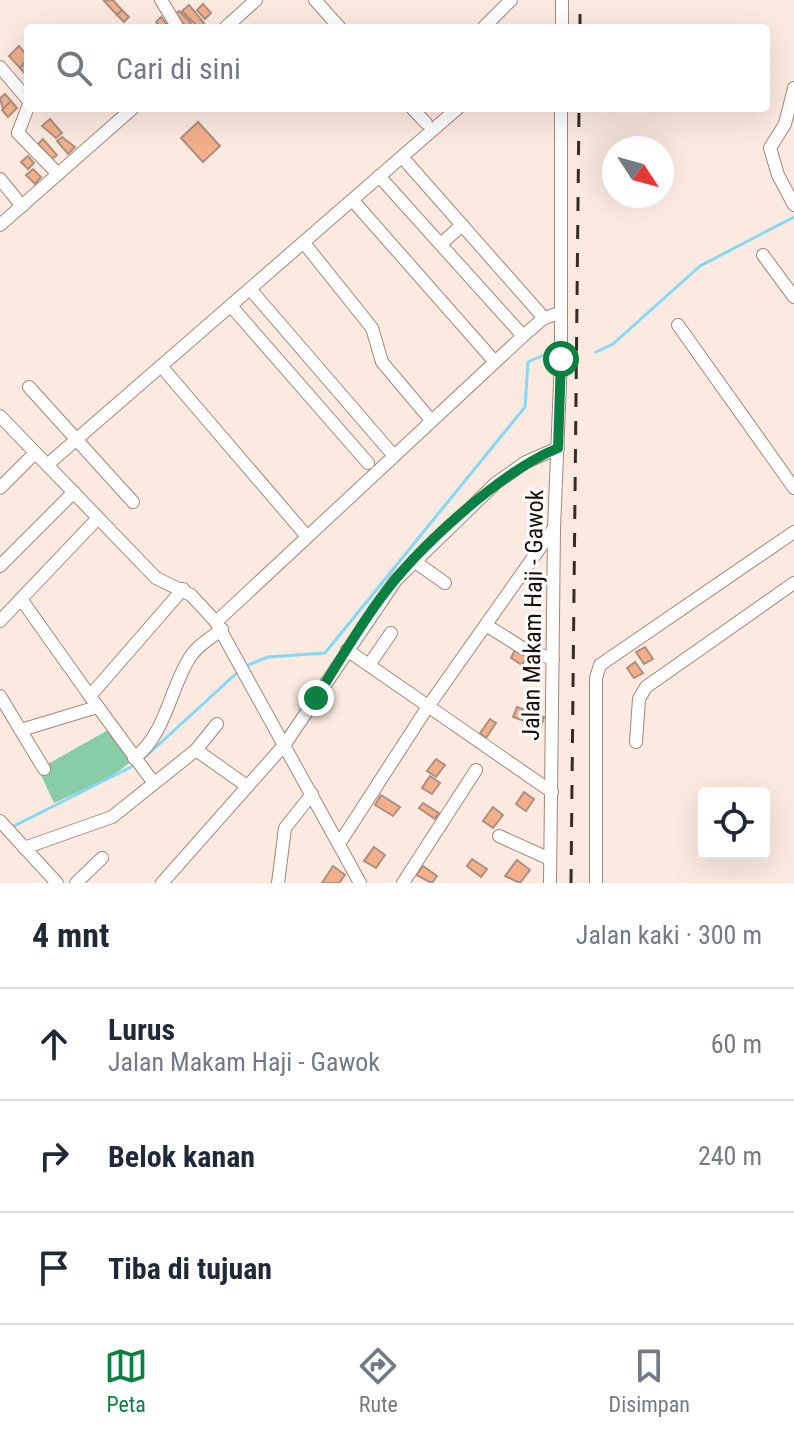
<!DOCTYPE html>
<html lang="id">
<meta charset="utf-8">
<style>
:root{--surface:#fff;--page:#f2f2f3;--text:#1f2937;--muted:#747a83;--line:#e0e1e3;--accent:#0b8043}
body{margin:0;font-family:"Roboto Condensed",sans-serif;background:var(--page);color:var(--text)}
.controls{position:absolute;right:24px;bottom:24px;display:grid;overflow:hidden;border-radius:8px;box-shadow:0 8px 32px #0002}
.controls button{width:72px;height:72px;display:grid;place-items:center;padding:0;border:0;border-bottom:2px solid var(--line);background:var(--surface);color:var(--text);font:40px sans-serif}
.compass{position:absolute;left:602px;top:136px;width:72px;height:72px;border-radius:50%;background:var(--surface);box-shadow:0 8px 32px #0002;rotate:126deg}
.stop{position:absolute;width:24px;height:24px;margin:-18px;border:6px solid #0b8043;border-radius:50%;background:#fff}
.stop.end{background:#0b8043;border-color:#fff;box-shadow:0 2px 8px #0008}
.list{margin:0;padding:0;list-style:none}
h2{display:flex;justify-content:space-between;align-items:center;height:104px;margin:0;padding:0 32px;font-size:34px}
h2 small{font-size:26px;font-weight:400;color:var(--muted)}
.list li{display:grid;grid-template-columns:52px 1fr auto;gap:24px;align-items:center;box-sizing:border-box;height:112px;padding:0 32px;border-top:2px solid var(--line)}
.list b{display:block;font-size:30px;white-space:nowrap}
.list p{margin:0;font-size:26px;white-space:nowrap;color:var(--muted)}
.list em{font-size:26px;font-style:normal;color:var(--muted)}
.icon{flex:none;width:44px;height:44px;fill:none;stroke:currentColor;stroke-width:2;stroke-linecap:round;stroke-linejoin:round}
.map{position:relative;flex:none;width:794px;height:883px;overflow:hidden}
.search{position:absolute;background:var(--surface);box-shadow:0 8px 32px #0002;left:24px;right:24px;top:24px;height:88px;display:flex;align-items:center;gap:20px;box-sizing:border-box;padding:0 28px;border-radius:8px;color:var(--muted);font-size:30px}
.sheet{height:440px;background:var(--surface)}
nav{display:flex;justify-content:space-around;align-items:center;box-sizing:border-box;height:112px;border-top:2px solid var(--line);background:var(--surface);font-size:22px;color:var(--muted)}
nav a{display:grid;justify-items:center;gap:4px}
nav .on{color:var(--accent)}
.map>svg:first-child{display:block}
.green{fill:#87cda8}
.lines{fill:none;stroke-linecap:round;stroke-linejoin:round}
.stream{stroke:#84d8f8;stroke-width:3}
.building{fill:#f2af8a;stroke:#ad9082;stroke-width:2}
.minor-casing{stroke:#a38779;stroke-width:14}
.minor{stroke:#fff;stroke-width:12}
.rail{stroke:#372c26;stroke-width:3;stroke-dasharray:14 14;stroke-linecap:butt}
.route{stroke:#0b8043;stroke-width:10}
.labels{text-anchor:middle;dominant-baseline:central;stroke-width:6;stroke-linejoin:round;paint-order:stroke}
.street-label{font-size:24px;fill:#190f0a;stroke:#fff}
</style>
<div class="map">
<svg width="794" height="883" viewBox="0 0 794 883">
<rect width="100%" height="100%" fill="#fceae0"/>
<path class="green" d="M108 730 131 762 109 778 54 803 41 775 48 770 46 765Z"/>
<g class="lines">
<g class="stream">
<path d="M596 352 613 344 700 266 794 217"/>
<path d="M246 666 268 657 325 653 525 407 528 362 548 353"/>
<path d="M143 759 240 670"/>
<path d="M12 827 137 764"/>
</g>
</g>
<g class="building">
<path d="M113 0 122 10 117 15 104 1Z"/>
<path d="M203 4 211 13 205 19 197 10Z"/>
<path d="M189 5 204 23 199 28 182 11Z"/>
<path d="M122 10 129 17 124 22 117 15Z"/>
<path d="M179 11 191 23 187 27 174 15Z"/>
<path d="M161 17 169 27 168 28H161L156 22Z"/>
<path d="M19 46 28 57 20 68 9 56Z"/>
<path d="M28 61V75L27 76 20 68Z"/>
<path d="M5 94 11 101 3 109 0 98Z"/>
<path d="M11 101 17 108 8 117 2 110Z"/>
<path d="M50 119 62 133 56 138 42 126Z"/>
<path d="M198 122 220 146 203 162 181 138Z"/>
<path d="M62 137 75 147 68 154 57 141Z"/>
<path d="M43 139 57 155 52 159 38 144Z"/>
<path d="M28 156 34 163 28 169 21 162Z"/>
<path d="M33 169 41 177 35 184 26 175Z"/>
<path d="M645 647 653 659 644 664 636 652Z"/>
<path d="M516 648 528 655 522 665 511 658Z"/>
<path d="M635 662 643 673 634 678 627 668Z"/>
<path d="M517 707 544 717 541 727 513 717Z"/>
<path d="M490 719 496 723 486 738 480 733Z"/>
<path d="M436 759 445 765 436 777 427 771Z"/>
<path d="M430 776 440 783 432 794 422 788Z"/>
<path d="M524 792 534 799 526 811 516 804Z"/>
<path d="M381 795 400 807 393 816 375 805Z"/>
<path d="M423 803 439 813 435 819 419 808Z"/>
<path d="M493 807 503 815 493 828 483 821Z"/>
<path d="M374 847 385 855 376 868 364 861Z"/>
<path d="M472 859 487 869 481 877 467 866Z"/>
<path d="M517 860 530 870 520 883 505 876Z"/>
<path d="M333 866 345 875 339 883H322Z"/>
<path d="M423 866 437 876 432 883 416 875Z"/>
</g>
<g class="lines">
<g class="minor-casing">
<g id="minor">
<path d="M161 0 178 28"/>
<path d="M315 0 340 28"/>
<path d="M225 28 256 0"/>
<path d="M483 28 511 0"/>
<path d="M562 28V0"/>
<path d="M0 67 28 100"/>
<path d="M794 88 785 124 770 148 778 175 794 205"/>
<path d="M28 107 18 133 58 174"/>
<path d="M412 108 426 123"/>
<path d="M402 157 544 318"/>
<path d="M379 176 523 336"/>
<path d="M0 179 22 206"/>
<path d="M355 203 495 362"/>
<path d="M0 225 133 108"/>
<path d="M304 243 372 328 382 362 430 419"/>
<path d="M441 244 462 225"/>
<path d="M763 255 794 297"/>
<path d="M250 289 394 456"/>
<path d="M231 306 368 463"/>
<path d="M678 325 794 488"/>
<path d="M161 366 304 533"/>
<path d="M29 387 133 502"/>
<path d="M0 416 156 578 191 595 216 622 360 883"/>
<path d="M47 465 458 108"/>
<path d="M0 488 35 453"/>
<path d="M414 561 445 583"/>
<path d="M0 566 74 492"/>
<path d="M21 599 90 696 183 589"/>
<path d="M0 621 98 518"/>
<path d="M216 622 523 336 544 318 560 313"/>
<path d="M486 625 524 649 553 659"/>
<path d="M347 650 552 792"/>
<path d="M369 665 391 633"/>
<path d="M0 696 44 769"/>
<path d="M90 696 153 782"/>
<path d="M21 730 97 707"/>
<path d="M636 742 639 699 646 687 794 583"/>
<path d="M196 750 247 786"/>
<path d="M134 758C165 736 170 689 189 659 196 646 211 638 222 629"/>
<path d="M0 821 57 883"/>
<path d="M499 836 550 859"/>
<path d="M341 841 427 708 554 528"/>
<path d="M24 848 112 817 196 750 217 724"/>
<path d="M76 883 102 858"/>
<path d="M162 883 285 744 396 580 496 483 526 462 558 448"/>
<path d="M278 883 285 828 312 794"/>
<path d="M403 883 476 770"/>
<path d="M550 883 554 528 561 359V108"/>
<path d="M596 883V678L600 665 794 532"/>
</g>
</g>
<use href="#minor" class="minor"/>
<g class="rail">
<path d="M580 28V0"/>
<path d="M571 883 579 108"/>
</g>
</g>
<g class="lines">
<path class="route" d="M316 698C337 665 357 630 380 599 417 548 500 472 558 448L561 359"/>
</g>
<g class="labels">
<g class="street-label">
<text transform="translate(533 615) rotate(-89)">Jalan Makam Haji - Gawok</text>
</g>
</g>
</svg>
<div class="controls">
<button><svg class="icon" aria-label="locate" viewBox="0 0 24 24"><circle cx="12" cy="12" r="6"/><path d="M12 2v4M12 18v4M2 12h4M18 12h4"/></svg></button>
</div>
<svg class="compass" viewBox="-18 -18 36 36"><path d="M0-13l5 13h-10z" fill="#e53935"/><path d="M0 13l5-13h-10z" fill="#747a83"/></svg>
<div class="stop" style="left:561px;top:359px"></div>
<div class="stop end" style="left:316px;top:698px"></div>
<div class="search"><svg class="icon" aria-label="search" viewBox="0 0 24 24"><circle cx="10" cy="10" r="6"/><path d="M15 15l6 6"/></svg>Cari di sini</div>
</div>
<section class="sheet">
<h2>4 mnt<small>Jalan kaki · 300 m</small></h2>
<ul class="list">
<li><svg class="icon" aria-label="ahead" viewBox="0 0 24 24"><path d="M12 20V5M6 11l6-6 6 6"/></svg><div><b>Lurus</b><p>Jalan Makam Haji - Gawok</p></div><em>60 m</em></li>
<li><svg class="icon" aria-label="right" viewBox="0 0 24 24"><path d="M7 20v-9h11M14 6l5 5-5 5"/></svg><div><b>Belok kanan</b></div><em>240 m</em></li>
<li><svg class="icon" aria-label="arrive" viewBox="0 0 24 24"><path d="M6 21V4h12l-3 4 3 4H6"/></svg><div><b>Tiba di tujuan</b></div></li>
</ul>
</section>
<nav>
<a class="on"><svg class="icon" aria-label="map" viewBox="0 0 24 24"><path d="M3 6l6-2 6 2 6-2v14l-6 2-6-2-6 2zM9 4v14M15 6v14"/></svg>Peta</a>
<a><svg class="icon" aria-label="directions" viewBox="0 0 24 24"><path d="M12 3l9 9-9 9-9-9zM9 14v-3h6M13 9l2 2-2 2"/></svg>Rute</a>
<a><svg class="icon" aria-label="saved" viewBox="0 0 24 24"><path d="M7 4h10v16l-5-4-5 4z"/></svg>Disimpan</a>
</nav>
